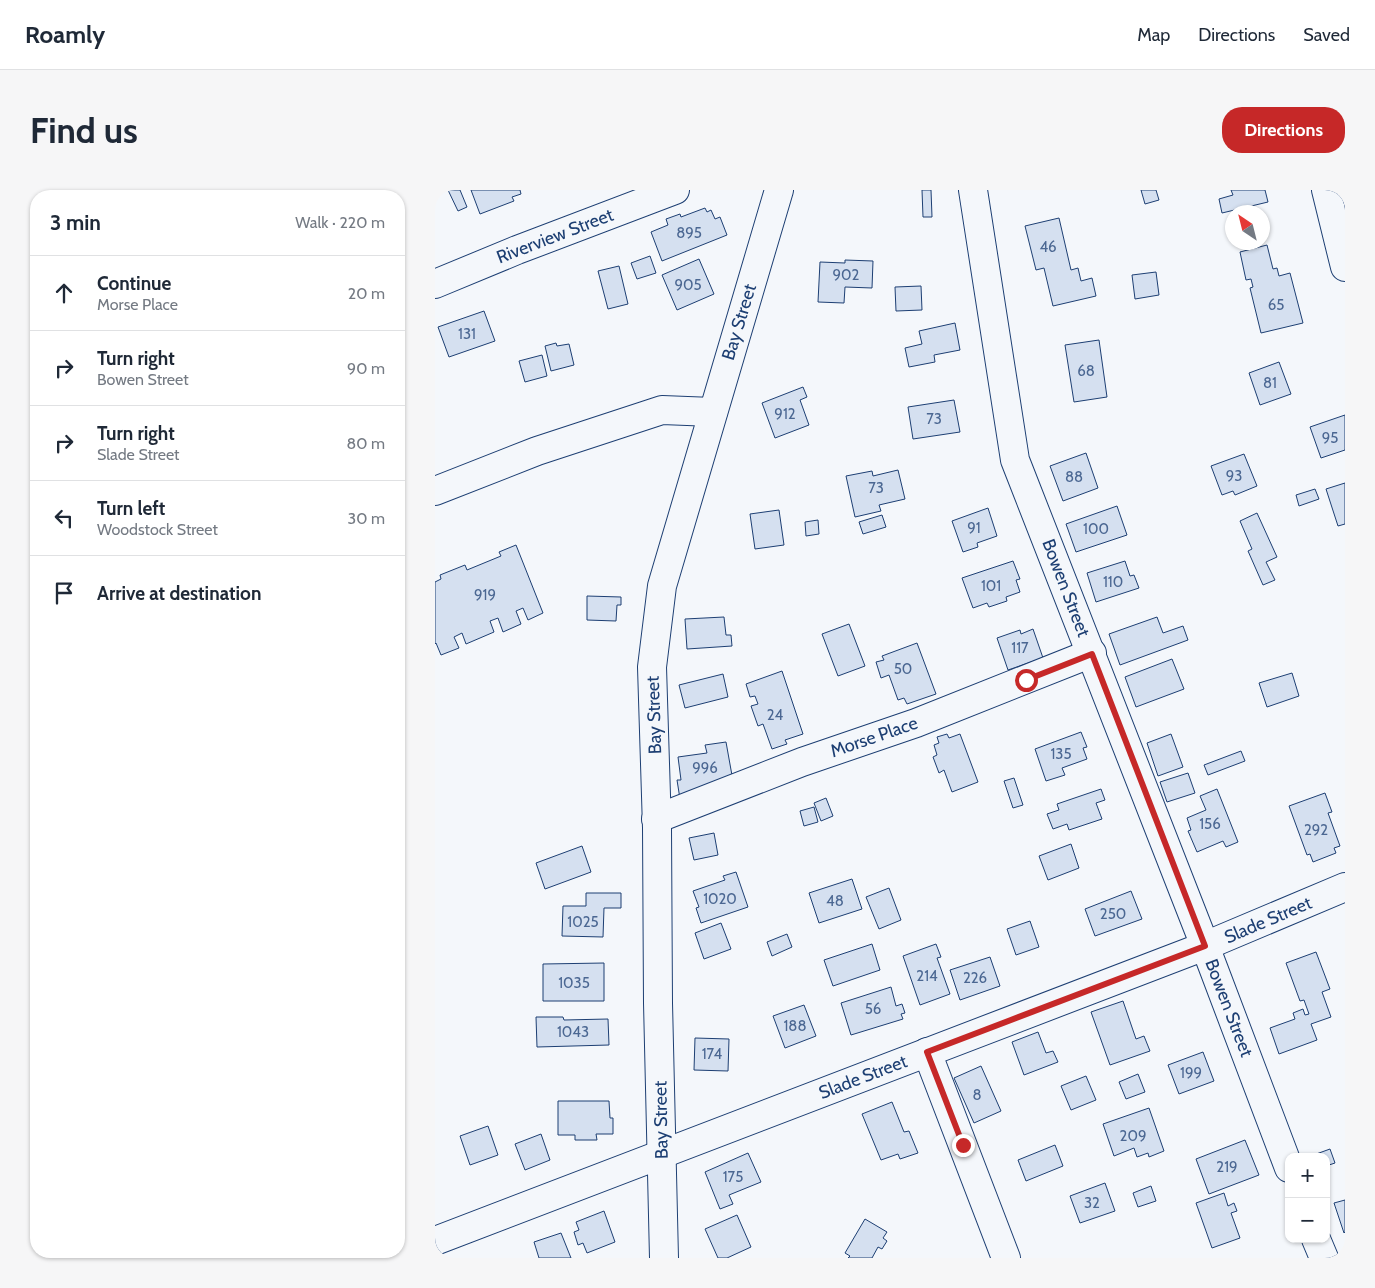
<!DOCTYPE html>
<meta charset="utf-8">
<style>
:root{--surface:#fff;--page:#f6f6f7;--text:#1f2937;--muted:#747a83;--line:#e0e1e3;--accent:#c62828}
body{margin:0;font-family:Cabin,sans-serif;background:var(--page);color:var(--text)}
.controls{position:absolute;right:15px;bottom:15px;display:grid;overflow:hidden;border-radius:10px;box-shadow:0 1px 4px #0004}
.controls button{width:45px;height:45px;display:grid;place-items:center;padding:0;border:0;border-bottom:1px solid var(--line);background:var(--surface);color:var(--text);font:25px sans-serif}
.compass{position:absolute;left:790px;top:15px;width:45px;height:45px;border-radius:50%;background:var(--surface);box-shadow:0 1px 4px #0004;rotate:325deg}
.stop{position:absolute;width:15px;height:15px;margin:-11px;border:4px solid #c62828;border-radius:50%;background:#fff}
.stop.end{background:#c62828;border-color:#fff;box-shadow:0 1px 5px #0008}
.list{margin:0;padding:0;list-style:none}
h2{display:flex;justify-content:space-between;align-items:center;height:65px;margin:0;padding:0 20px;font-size:21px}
h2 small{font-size:16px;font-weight:400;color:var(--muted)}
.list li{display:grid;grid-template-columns:32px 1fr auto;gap:15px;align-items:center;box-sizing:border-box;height:75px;padding:0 20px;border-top:1px solid var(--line)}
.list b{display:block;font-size:19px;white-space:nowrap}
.list p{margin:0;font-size:16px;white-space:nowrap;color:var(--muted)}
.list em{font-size:16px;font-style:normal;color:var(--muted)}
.icon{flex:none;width:28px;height:28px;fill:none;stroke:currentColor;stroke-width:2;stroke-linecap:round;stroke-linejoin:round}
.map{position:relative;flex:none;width:910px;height:1068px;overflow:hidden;border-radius:20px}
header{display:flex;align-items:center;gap:30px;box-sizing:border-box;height:70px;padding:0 25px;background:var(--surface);border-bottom:1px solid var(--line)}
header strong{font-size:24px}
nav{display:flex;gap:28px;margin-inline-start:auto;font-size:18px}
.intro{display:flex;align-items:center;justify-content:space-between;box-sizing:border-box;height:120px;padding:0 30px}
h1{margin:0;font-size:35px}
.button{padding:12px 22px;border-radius:20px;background:var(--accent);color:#fff;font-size:18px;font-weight:700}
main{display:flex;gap:30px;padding:0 30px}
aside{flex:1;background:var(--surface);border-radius:20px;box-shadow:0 1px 4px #0004}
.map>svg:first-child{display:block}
.building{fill:#d5e0f0;stroke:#1d3f73}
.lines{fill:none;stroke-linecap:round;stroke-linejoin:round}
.minor-casing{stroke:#1d3f73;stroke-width:30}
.major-casing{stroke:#1d3f73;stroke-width:30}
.minor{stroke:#f4f7fb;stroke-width:28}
.major{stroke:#f4f7fb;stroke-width:28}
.route{stroke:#c62828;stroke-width:6}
.labels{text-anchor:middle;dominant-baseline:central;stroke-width:4;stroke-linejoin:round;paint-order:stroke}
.number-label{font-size:15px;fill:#4b6792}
.street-label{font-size:18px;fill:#1d3f73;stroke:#f4f7fb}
</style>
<header>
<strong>Roamly</strong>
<nav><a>Map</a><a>Directions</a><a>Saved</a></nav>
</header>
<div class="intro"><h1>Find us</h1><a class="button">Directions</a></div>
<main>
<aside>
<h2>3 min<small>Walk · 220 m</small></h2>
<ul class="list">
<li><svg class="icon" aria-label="ahead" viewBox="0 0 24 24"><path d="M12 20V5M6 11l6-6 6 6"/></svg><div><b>Continue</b><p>Morse Place</p></div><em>20 m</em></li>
<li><svg class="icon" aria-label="right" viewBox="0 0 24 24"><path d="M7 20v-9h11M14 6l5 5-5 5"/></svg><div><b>Turn right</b><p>Bowen Street</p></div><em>90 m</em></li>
<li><svg class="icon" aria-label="right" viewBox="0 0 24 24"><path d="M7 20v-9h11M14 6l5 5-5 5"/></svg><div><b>Turn right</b><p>Slade Street</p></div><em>80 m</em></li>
<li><svg class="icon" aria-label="left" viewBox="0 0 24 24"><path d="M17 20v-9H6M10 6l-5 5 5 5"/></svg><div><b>Turn left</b><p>Woodstock Street</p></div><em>30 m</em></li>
<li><svg class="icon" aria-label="arrive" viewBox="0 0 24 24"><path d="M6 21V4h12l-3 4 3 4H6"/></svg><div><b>Arrive at destination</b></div></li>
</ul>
</aside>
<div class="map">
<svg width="910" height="1068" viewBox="0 0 910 1068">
<rect width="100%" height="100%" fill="#f4f7fb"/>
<g class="building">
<path d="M13 0H25L32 17 23 21Z"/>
<path d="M36 0H85L86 4 77 7 79 11 45 24Z"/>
<path d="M487 0H496L497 27H488Z"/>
<path d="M706 0H721L724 10 710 14Z"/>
<path d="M796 0H830L833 12 787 23 784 9 798 5Z"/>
<path d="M270 18 272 22 276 20 280 29 285 27 292 45 227 71 216 42 233 35 231 29 245 24 246 27Z"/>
<path d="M624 28 636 80 643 78 646 91 657 88 661 106 618 116 609 78 601 80 590 36Z"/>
<path d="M832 55 838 79 842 78 844 86 855 83 868 133 826 143 815 98 818 97 816 89 811 90 805 62Z"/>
<path d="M215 66 221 83 202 89 196 73Z"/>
<path d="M264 69 279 104 242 120 227 85Z"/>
<path d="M410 70 438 71 437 98 410 97 409 113 383 112 385 72 410 73Z"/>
<path d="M184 76 193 114 173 119 163 81Z"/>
<path d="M721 82 724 105 700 109 697 85Z"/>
<path d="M486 96 487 120 461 121 460 97Z"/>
<path d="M49 121 60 151 14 167 3 137Z"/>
<path d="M520 133 525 160 499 165 500 172 474 177 470 158 487 154 484 141Z"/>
<path d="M664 150 672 207 639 212 630 155Z"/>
<path d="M121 153 122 156 134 154 139 175 116 181 110 156Z"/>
<path d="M107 165 112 186 90 192 84 171Z"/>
<path d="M844 172 856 204 825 215 814 183Z"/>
<path d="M368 197 372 207 365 210 374 235 340 248 327 213Z"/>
<path d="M519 210 525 242 478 249 473 217Z"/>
<path d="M910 225V260L886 268 875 237Z"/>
<path d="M651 263 663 298 628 311 615 276Z"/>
<path d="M809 264 822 296 800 305 798 301 787 305 776 276Z"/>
<path d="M463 280 470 309 444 315 446 321 420 327 411 286 437 281 438 286Z"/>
<path d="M910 293V334L903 336 891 299Z"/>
<path d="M880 299 884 309 864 316 861 305Z"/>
<path d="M682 316 692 345 641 362 631 334Z"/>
<path d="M553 318 562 346 542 353 543 357 528 362 517 331Z"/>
<path d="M344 320 349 355 320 359 315 324Z"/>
<path d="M822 323 842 367 831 372 840 390 828 395 813 361 817 359 805 331Z"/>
<path d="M447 325 451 337 428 344 424 332Z"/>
<path d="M383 330 384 344 371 346 370 332Z"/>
<path d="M81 355 108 423 93 430 88 418 81 421 86 434 68 442 63 428 55 431 59 442 31 454 27 443 19 447 24 458 6 465 1 453 0 454V392L6 389 5 385 30 375 32 380 66 366 64 362Z"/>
<path d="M578 371 585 389 581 390 585 402 571 407 572 411 554 417 552 413 538 418 527 388Z"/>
<path d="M690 371 695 386 699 385 704 398 661 412 652 383Z"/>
<path d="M152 406 186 407V415H182L181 431 152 430Z"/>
<path d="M289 427 291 445H296L297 456 252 459 250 429Z"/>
<path d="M722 427 728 443 748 436 753 450 685 475 674 444Z"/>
<path d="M414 434 430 476 403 486 387 444Z"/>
<path d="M598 439 608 468 573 480 562 448 585 440 586 444Z"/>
<path d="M482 453 501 504 472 514 469 508 463 510 454 485 446 488 441 472 449 470 447 466Z"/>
<path d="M737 469 749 499 701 517 690 487Z"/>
<path d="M347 481 368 544 350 550 352 554 337 559 328 534 323 536 316 516 323 514 320 506 315 507 311 494Z"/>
<path d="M857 483 864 506 832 517 824 493Z"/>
<path d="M288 484 293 507 250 518 244 495Z"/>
<path d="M646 542 652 557 648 558 652 569 627 578 630 585 611 591 600 559Z"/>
<path d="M512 544 514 548 525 544 543 592 517 602 509 580 504 583 498 567 502 565 499 555 504 553 502 547Z"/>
<path d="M736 544 748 577 723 586 712 553Z"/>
<path d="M291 552 298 591 264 597 266 605 245 609 242 590H246L243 567 272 563 270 555Z"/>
<path d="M806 561 810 571 773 585 769 575Z"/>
<path d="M753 583 760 603 732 612 725 592Z"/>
<path d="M579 588 588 615 578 618 569 591Z"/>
<path d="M666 599 670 610 661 613 667 629 634 640 632 634 618 639 612 624 624 620 622 614Z"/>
<path d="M782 599 803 652 791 657 788 651 762 662 753 641 756 640 752 628 771 620 765 606Z"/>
<path d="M890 603 897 622 893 623 905 656 899 658 901 663 878 672 875 664 872 665 854 616Z"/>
<path d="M391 608 398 626 386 631 379 613Z"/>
<path d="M379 617 383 632 369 636 365 621Z"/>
<path d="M279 643 283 665 259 670 254 648Z"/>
<path d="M636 654 644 678 613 690 604 666Z"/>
<path d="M147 656 156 682 110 699 101 673Z"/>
<path d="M301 682 313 717 266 733 261 718 264 717 258 701 290 690 288 686Z"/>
<path d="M417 689 427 719 384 733 374 703Z"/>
<path d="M454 698 466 730 444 739 431 707Z"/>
<path d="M696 701 707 729 660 746 650 719Z"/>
<path d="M151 703H186V718H169L168 747 127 746 128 716H151Z"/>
<path d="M595 731 604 757 581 765 572 739Z"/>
<path d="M286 733 296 759 269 769 260 743Z"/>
<path d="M352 744 357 757 337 766 332 752Z"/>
<path d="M437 754 445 780 398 796 389 770Z"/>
<path d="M501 754 506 767 502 768 515 804 485 815 468 766Z"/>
<path d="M881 762 895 799 887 802 896 827 876 834 882 850 844 864 835 838 860 829 858 823 868 819 870 825 874 824 869 810 865 811 851 773Z"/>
<path d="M555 767 565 796 525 810 515 780Z"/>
<path d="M169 773V811H108V774Z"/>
<path d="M456 797 461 816 467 814 470 823 466 824 468 829 416 845 406 813Z"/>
<path d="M688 811 701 849 709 846 715 861 675 875 656 822Z"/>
<path d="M369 815 381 846 350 858 338 826Z"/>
<path d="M101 827H128L129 830 173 829 174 855 102 857Z"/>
<path d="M603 842 611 863 618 861 623 872 589 885 577 852Z"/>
<path d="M260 848 294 849 293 881 259 880Z"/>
<path d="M768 862 779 891 744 904 733 875Z"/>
<path d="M546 876 566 921 539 933 519 888Z"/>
<path d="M703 884 710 902 691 909 684 892Z"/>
<path d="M651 886 661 910 636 920 626 896Z"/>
<path d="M123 911H174L175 928H178V944H161L162 950H140V945H123Z"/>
<path d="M457 912 469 942 474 941 483 963 465 969 463 964 446 970 427 924Z"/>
<path d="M714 918 729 961 714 967 713 963 702 967 699 958 679 966 668 934Z"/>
<path d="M53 936 63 965 35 975 25 946Z"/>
<path d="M106 944 115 970 90 980 80 954Z"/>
<path d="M810 950 824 985 774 1004 761 969Z"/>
<path d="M620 955 628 976 591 991 583 970Z"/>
<path d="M895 959 900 973 891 976V967H873Z"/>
<path d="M313 963 326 992 294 1005 298 1014 285 1019 270 982Z"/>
<path d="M670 993 680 1021 645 1033 635 1006Z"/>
<path d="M716 996 721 1011 703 1017 698 1003Z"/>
<path d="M789 1003 793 1016 799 1013 802 1021 796 1023 805 1048 777 1058 761 1013Z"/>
<path d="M910 1010V1042L909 1043 899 1013Z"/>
<path d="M169 1021 180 1052 152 1063 148 1053 143 1055 139 1042 144 1040 141 1032Z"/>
<path d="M302 1025 316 1057 292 1068H283L270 1039Z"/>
<path d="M430 1029 452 1042 448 1048 452 1051 447 1059 443 1057 437 1068H413L415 1066 410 1063Z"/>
<path d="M126 1043 136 1068H104L99 1052Z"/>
</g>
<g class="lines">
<g class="minor-casing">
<g id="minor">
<path d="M538 0 580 270 770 756 854 978"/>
<path d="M891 0 910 77"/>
<path d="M0 94 82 60 240 0"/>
<path d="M0 301 102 261 227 220 278 222"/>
<path d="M221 629 367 572 481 533 657 463"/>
<path d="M492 862 571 1068"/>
<path d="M881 1049 889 1068"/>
<path d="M0 1051 770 756 910 697"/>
</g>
</g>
<g class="major-casing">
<path id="major" d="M229 1068 223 813 222 638 217 477 227 396 344 0"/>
</g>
<use href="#minor" class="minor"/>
<use href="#major" class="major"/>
</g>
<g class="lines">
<path class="route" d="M528 955 492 862 770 756 657 464 591 490"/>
</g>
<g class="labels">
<g class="number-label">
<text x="254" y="43">895</text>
<text x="613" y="57">46</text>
<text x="411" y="85">902</text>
<text x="253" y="95">905</text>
<text x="841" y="115">65</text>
<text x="32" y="144">131</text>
<text x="651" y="181">68</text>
<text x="835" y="193">81</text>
<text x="350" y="224">912</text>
<text x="499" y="229">73</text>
<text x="895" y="248">95</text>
<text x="799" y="286">93</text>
<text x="639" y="287">88</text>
<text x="441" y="298">73</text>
<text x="539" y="338">91</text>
<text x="661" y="339">100</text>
<text x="678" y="392">110</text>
<text x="556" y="396">101</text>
<text x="50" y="405">919</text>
<text x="585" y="458">117</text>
<text x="468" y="479">50</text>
<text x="340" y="525">24</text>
<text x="626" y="564">135</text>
<text x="270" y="578">996</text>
<text x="775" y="634">156</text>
<text x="881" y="640">292</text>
<text x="285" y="709">1020</text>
<text x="400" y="711">48</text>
<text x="678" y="724">250</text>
<text x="148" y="732">1025</text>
<text x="492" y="786">214</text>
<text x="540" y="788">226</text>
<text x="139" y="793">1035</text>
<text x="438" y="819">56</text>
<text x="360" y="836">188</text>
<text x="138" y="842">1043</text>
<text x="277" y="864">174</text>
<text x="756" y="883">199</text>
<text x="542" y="905">8</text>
<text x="698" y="946">209</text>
<text x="792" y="977">219</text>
<text x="298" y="987">175</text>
<text x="657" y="1013">32</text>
</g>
<g class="street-label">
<text transform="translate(120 46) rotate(-21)">Riverview Street</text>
<text transform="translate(304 132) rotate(-73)">Bay Street</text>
<text transform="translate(631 398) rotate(69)">Bowen Street</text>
<text transform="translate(219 525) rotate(-92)">Bay Street</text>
<text transform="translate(439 547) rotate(-19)">Morse Place</text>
<text transform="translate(833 730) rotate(-23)">Slade Street</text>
<text transform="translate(794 818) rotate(69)">Bowen Street</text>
<text transform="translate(428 887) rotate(-21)">Slade Street</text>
<text transform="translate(226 930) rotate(-91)">Bay Street</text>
</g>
</g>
</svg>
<div class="controls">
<button>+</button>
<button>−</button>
</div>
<svg class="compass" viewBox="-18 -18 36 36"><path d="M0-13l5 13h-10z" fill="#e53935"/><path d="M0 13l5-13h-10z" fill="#747a83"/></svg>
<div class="stop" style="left:591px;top:490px"></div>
<div class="stop end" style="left:528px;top:955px"></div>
</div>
</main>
